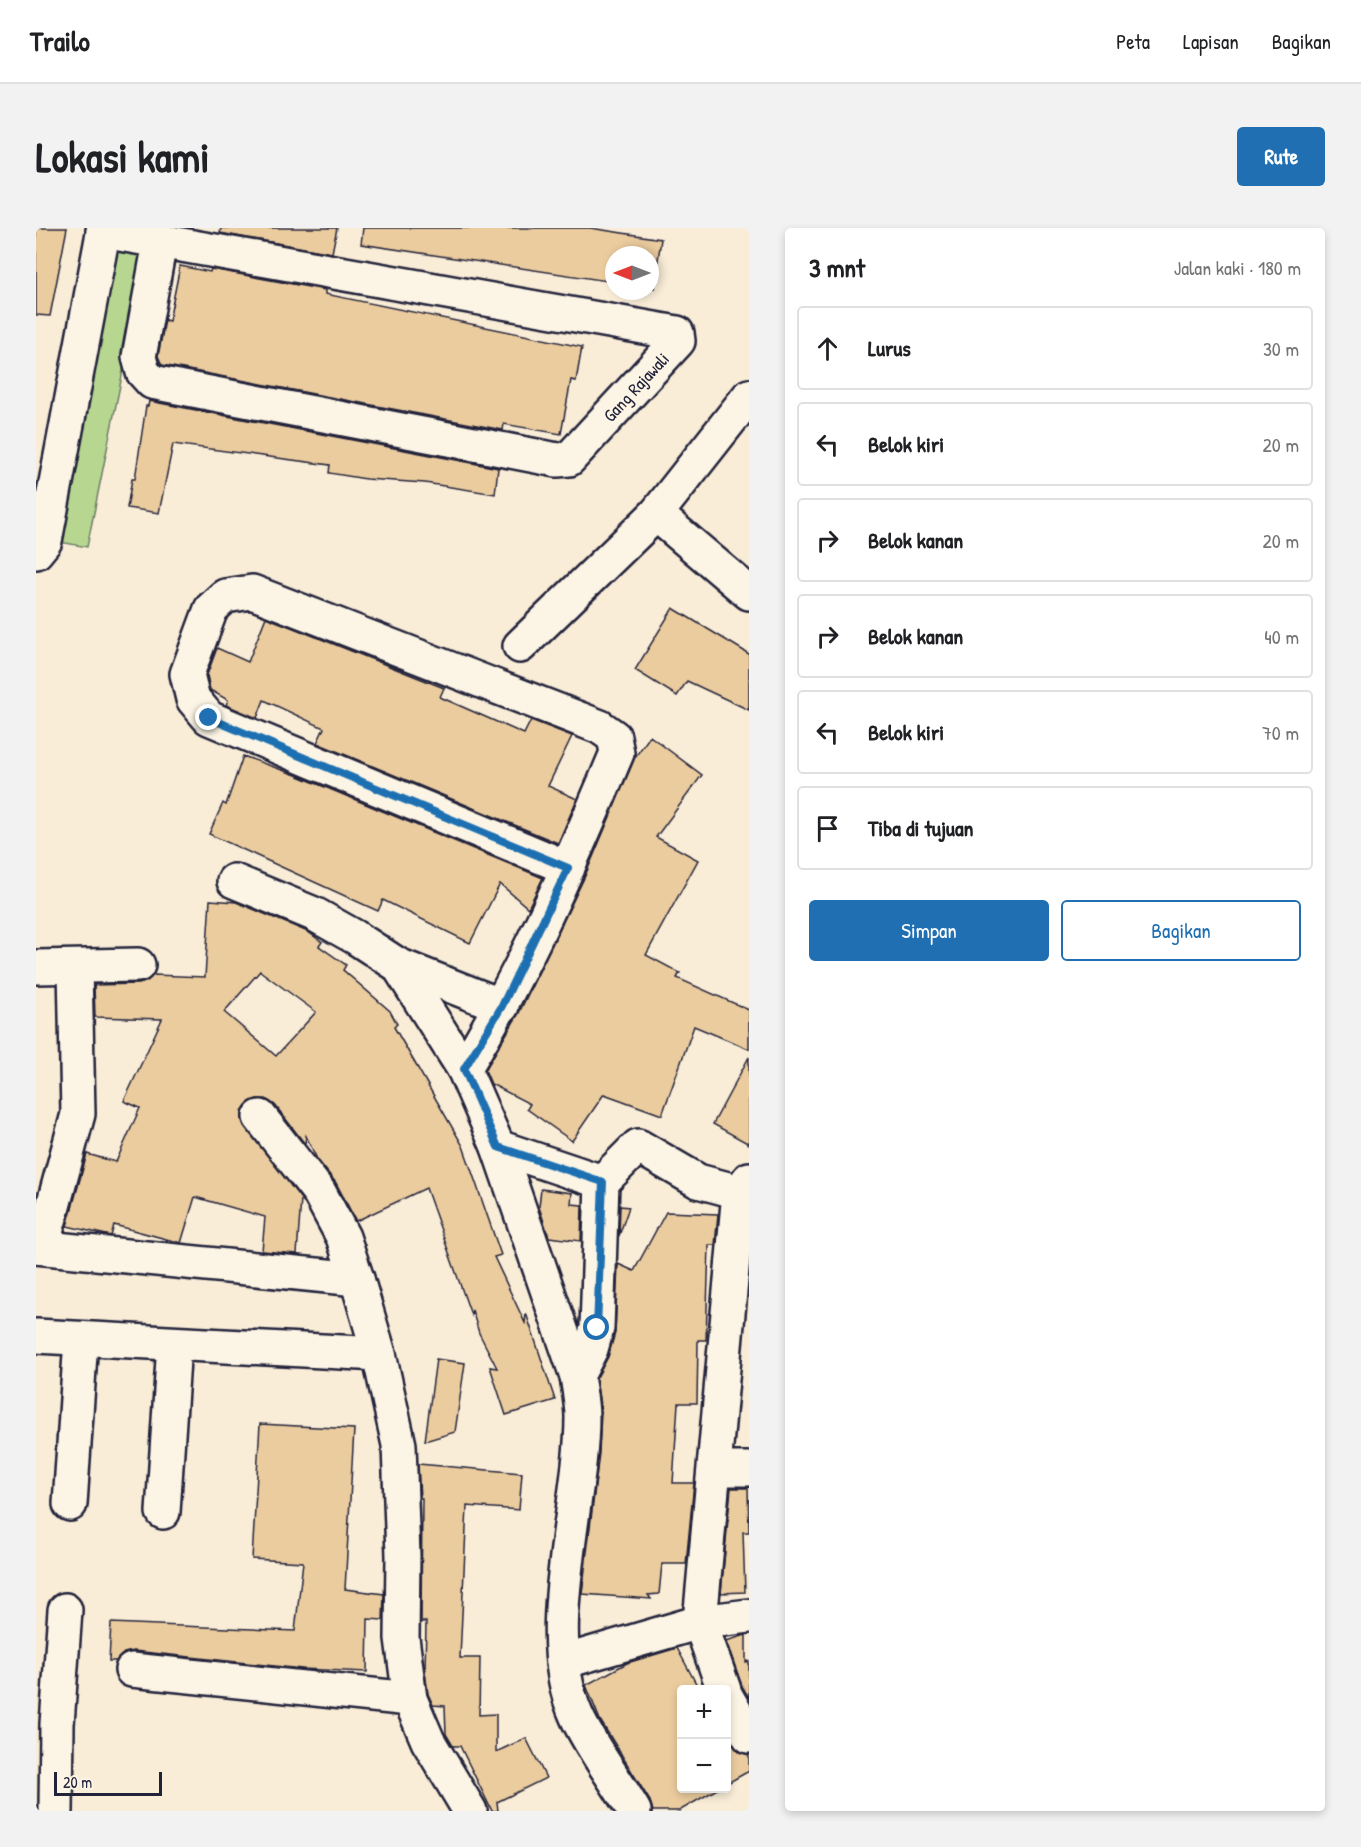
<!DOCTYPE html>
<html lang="id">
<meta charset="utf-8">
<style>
:root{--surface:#fff;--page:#f2f2f2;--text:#202124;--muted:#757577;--line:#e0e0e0;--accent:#1f6fb2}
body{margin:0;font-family:"Patrick Hand",sans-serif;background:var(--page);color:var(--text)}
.controls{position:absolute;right:18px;bottom:18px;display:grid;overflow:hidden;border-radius:6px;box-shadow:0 3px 9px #0003}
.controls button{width:54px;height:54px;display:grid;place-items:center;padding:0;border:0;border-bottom:2px solid var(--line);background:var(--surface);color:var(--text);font:30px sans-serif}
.compass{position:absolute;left:569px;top:18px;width:54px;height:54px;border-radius:50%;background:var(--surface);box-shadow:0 3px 9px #0003;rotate:270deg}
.scale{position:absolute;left:18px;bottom:15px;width:108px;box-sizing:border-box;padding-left:6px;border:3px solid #22223b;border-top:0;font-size:16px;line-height:21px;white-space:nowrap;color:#22223b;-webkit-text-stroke:4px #fcf5e5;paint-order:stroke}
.stop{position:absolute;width:18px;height:18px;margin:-14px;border:4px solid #1f6fb2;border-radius:50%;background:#fff}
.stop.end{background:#1f6fb2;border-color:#fff;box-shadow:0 2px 6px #0008}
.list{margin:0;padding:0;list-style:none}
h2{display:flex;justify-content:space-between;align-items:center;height:78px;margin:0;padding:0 24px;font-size:26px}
h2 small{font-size:20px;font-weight:400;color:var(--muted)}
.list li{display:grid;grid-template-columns:39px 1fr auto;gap:18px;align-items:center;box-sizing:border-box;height:84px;margin:0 12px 12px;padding:0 12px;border:2px solid var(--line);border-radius:6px}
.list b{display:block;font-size:22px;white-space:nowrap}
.list em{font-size:20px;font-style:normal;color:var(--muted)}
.actions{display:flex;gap:12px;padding:18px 24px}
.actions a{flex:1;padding:14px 0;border:2px solid var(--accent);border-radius:6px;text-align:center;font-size:21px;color:var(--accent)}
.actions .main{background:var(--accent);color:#fff}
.icon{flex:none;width:33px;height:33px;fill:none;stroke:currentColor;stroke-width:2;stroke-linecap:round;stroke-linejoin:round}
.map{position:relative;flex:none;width:713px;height:1583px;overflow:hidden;border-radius:6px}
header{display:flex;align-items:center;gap:36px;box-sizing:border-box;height:84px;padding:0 30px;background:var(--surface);border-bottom:2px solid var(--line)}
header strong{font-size:28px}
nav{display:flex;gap:33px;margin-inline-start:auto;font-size:21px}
.intro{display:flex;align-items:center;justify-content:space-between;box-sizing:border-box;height:144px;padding:0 36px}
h1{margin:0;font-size:42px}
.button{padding:15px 27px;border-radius:6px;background:var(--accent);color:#fff;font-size:21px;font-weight:700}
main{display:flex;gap:36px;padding:0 36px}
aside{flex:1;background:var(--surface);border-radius:6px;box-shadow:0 3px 9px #0003}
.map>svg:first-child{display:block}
.green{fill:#b7d791;stroke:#6c7c66;stroke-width:1.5}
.building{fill:#ebcc9e;stroke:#22223b;stroke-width:1.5;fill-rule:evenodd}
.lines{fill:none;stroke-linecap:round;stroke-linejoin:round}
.minor-casing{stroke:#22223b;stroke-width:38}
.minor{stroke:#fcf5e5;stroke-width:33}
.route{stroke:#1f6fb2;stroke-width:8}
.labels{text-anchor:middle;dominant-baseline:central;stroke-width:5;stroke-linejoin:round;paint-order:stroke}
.street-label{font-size:18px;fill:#22223b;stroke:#fcf5e5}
</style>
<header>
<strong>Trailo</strong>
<nav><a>Peta</a><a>Lapisan</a><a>Bagikan</a></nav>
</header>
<div class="intro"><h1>Lokasi kami</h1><a class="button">Rute</a></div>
<main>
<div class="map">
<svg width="713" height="1583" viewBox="0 0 713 1583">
<rect width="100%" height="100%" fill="#f9edd7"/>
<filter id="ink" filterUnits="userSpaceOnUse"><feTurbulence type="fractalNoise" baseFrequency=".0167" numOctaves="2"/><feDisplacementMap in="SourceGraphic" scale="12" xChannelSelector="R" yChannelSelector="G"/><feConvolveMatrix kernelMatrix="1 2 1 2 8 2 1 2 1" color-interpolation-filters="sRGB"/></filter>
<g filter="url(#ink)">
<path class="green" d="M82 18 111 25 51 319 18 313Z"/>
<g class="building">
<path d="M0 0H31L14 88 0 87Z"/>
<path d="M185 0H301L296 25 184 5Z"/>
<path d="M327 0H554L625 11 618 60 614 59V27H578V54L325 16Z"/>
<path d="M144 38 174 44 175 41 289 62V66L546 119 540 153 535 152 525 206 468 196 467 202 126 137 122 128 129 92 133 93Z"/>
<path d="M113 173 462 240 459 266 389 255 330 251 293 245 294 237 137 216 123 285 91 280 96 251H99L110 178H112Z"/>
<path d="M637 380 713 426V482L651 453 641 468 599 442Z"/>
<path d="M230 389 408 460 404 469 488 506 495 492 536 508 512 558 541 571 522 615 281 515 288 500 228 472 221 490 190 477 192 472 174 462 171 447 181 420 212 434Z"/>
<path d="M614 508 666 547 620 609 662 632 610 727 644 745 641 750 713 782V821L658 798 626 887 568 866 536 913 491 881 494 876 455 856 449 842 483 785 549 648 599 529Z"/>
<path d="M207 528 260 547 507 650 492 680 464 656 434 715 347 672 342 683 173 606 187 575 190 577Z"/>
<path d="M174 672 200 674 272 704 286 714 283 718 310 737 307 742 354 783 361 796 358 799 427 918 465 1027 458 1029 489 1095 490 1085 519 1172 470 1187 454 1139 461 1140 443 1105 436 1082 435 1087 390 960 320 993 300 955 281 931 270 908 269 916 239 877 230 871H221L212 875 206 883V892L265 971 261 1026 226 1023 229 989 159 969 145 1015 78 997 75 1008 31 998 51 926 80 934 104 880 88 873 126 791 59 789 58 757 103 756 111 753 117 747 169 749ZM224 743 280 784 240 828 188 784Z"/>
<path d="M713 829V916L677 896Z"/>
<path d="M505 961 536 965 535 976 546 977 545 1013 513 1009 503 979Z"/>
<path d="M584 978 593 979 583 1008Z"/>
<path d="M630 984 682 986 679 1017H673L670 1112H662L661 1175H642L637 1255H658L650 1336H626L623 1366 612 1367 615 1371 546 1366 563 1225 565 1184 560 1151 572 1129 579 1105 582 1036 598 1043Z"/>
<path d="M400 1131 429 1135 419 1204 389 1213Z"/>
<path d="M224 1196 318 1201 309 1361 348 1366 347 1392 332 1391 331 1444 266 1441 98 1423 88 1425 80 1433H73L75 1395 259 1403 267 1334 216 1331Z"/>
<path d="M382 1236 486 1245 483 1282 431 1278 424 1430H444L443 1487 460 1486V1524L490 1510 510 1550 461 1574 462 1583H456L424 1518H417L410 1506 409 1478 397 1477 392 1466 389 1444 390 1394H385L386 1270H384Z"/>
<path d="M695 1260H712L713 1304H707L709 1364 685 1365Z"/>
<path d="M710 1407V1434L713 1433V1470L706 1458 690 1413Z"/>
<path d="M641 1420 663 1461H645V1560H683L643 1583H617L614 1573 564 1492 550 1457 591 1435Z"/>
<path d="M690 1506 703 1524 713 1527V1543L690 1556Z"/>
</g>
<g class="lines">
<g class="minor-casing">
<g id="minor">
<path d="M67 3 641 105 642 113 533 231 521 232 116 154 107 144 103 129 124 14"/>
<path d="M620 286 713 365"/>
<path d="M0 324 9 313 68 0"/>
<path d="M484 418 620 286 713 168"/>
<path d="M198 653 278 686 319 709 362 737 428 841 462 919 541 1148C543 1162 546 1176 546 1189 546 1279 503 1406 541 1489 556 1521 580 1552 598 1583"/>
<path d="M362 737 466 778"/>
<path d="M0 739 102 737"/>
<path d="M428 841C490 740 535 634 581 525L578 509 564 499 216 364 189 368 175 381 151 446 157 471 173 490 532 640"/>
<path d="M224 889 283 964 307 1009 321 1051 343 1126 363 1217 367 1328 366 1410 374 1471 392 1513 434 1583"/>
<path d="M462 919 566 954 602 918 662 953 703 964 713 951"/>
<path d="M0 1019 321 1051"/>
<path d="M6 1019 42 886 39 739"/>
<path d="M0 1108 343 1126"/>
<path d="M541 1148 555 1121 561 1100 566 954"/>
<path d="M679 1241H713"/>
<path d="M34 1276 45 1111"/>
<path d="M127 1284 138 1116"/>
<path d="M527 1434 664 1394 713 1388"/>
<path d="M96 1442 374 1471"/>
<path d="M688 1462 664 1394 703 964"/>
<path d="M690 1468 713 1508"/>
<path d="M20 1583 21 1496 29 1382"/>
</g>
</g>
<use href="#minor" class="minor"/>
</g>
</g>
<g class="lines" filter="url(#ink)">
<path class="route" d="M173 490 532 640 466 778 428 841 462 919 567 954 561 1100"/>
</g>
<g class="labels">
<g class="street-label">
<text transform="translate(600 159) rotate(-47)">Gang Rajawali</text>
</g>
</g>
</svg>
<div class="controls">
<button>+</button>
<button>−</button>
</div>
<svg class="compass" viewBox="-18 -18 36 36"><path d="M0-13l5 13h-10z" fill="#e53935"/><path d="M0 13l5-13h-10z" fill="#757577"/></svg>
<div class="scale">20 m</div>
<div class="stop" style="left:561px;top:1100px"></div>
<div class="stop end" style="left:173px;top:490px"></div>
</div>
<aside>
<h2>3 mnt<small>Jalan kaki · 180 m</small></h2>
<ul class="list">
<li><svg class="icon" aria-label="ahead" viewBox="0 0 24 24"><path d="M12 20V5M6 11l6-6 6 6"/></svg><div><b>Lurus</b></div><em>30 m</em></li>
<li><svg class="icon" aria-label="left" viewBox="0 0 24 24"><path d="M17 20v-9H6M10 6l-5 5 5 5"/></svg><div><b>Belok kiri</b></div><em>20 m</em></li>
<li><svg class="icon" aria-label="right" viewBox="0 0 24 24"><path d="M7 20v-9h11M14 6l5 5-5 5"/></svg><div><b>Belok kanan</b></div><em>20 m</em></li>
<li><svg class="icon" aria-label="right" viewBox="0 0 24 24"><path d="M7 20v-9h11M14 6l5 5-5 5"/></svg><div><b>Belok kanan</b></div><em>40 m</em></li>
<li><svg class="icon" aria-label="left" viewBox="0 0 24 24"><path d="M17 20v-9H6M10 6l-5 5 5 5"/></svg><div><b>Belok kiri</b></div><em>70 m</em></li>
<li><svg class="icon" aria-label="arrive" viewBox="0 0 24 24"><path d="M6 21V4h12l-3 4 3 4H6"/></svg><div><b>Tiba di tujuan</b></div></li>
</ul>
<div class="actions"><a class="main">Simpan</a><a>Bagikan</a></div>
</aside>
</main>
